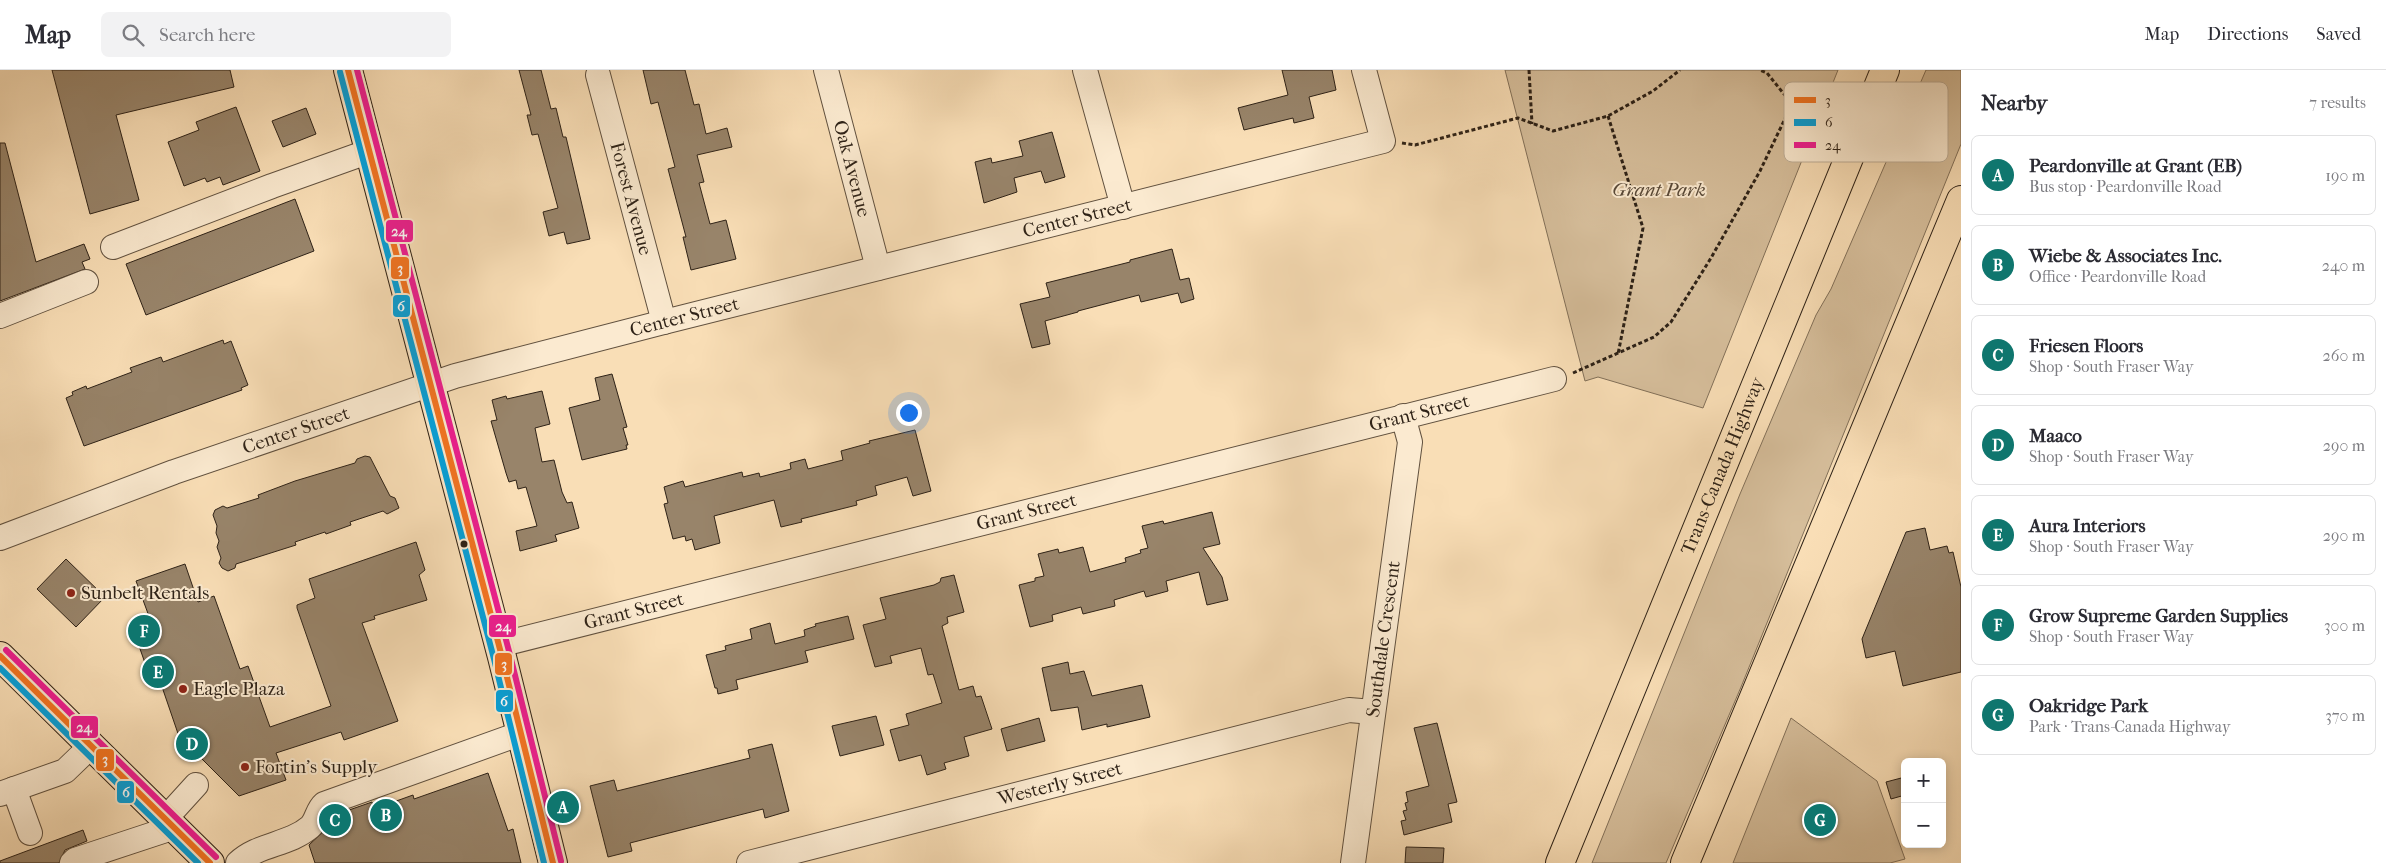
<!DOCTYPE html>
<meta charset="utf-8">
<style>
:root{--surface:#fff;--page:#f2f2f3;--text:#2b2b33;--muted:#7c7c81;--line:#e1e1e2;--accent:#0f766e}
body{margin:0;font-family:"IM FELL French Canon",serif;background:var(--page);color:var(--text)}
.controls{position:absolute;right:15px;bottom:15px;display:grid;overflow:hidden;border-radius:8px;box-shadow:0 2px 12px #0003}
.controls button{width:45px;height:45px;display:grid;place-items:center;padding:0;border:0;border-bottom:1px solid var(--line);background:var(--surface);color:var(--text);font:25px sans-serif}
.you{position:absolute;left:908px;top:342px;width:18px;height:18px;margin:-12px;border:4px solid #fff;border-radius:50%;background:#1a73e8;box-shadow:0 0 0 8px #1a73e833}
.badge{display:grid;place-items:center;width:32px;height:32px;border-radius:50%;background:var(--accent);color:#fff;font-size:16px;font-weight:700}
.pin{position:absolute;translate:-50% -50%;border:2px solid #fff;box-shadow:0 1px 5px #0006}
.list{margin:0;padding:0;list-style:none}
h2{display:flex;justify-content:space-between;align-items:center;height:65px;margin:0;padding:0 20px;font-size:21px}
h2 small{font-size:16px;font-weight:400;color:var(--muted)}
.list li{display:grid;grid-template-columns:32px 1fr auto;gap:15px;align-items:center;box-sizing:border-box;height:80px;margin:0 10px 10px;padding:0 10px;border:1px solid var(--line);border-radius:8px}
.list b{display:block;font-size:19px;white-space:nowrap}
.list p{margin:0;font-size:16px;white-space:nowrap;color:var(--muted)}
.list em{font-size:16px;font-style:normal;color:var(--muted)}
.icon{flex:none;width:28px;height:28px;fill:none;stroke:currentColor;stroke-width:2;stroke-linecap:round;stroke-linejoin:round}
.map{position:relative;flex:none;width:1961px;height:793px;overflow:hidden}
header{display:flex;align-items:center;gap:30px;box-sizing:border-box;height:70px;padding:0 25px;background:var(--surface);border-bottom:1px solid var(--line)}
header strong{font-size:24px}
nav{display:flex;gap:28px;margin-inline-start:auto;font-size:18px}
.search{width:350px;height:45px;background:var(--page);display:flex;align-items:center;gap:12px;box-sizing:border-box;padding:0 18px;border-radius:8px;color:var(--muted);font-size:19px}
main{display:flex}
aside{flex:1;background:var(--surface)}
.map>svg:first-child{display:block}
.green{fill:#d6be9b;stroke:#827059}
.building{fill:#98846a;stroke:#2e2217}
.lines{fill:none;stroke-linecap:round;stroke-linejoin:round}
.minor-casing{stroke:#61513f;stroke-width:26}
.major-casing{stroke:#2e2217;stroke-width:30}
.highway-casing{stroke:#2e2217;stroke-width:30}
.path{stroke:#2e2217;stroke-width:3;stroke-dasharray:4 2.5;stroke-linecap:butt}
.minor{stroke:#fbead0;stroke-width:24}
.major{stroke:#f9deb6;stroke-width:28}
.highway{stroke:#f9deb6;stroke-width:28}
.bus-1-casing{stroke:#fbead0;stroke-width:10}
.bus-2-casing{stroke:#fbead0;stroke-width:10}
.bus-3-casing{stroke:#fbead0;stroke-width:10}
.bus-1{stroke:#f37421;stroke-width:6}
.bus-2{stroke:#05a0d9;stroke-width:6}
.bus-3{stroke:#ed1d8f;stroke-width:6}
.bus-dot{fill:#2e2217;stroke:#fbead0;stroke-width:2}
.poi-dot{fill:#8f2418;stroke:#fbead0;stroke-width:2}
.labels{text-anchor:middle;dominant-baseline:central;stroke-width:4;stroke-linejoin:round;paint-order:stroke}
.street-label{font-size:19px;fill:#2e2217;stroke:#fbead0}
.park-label{font-size:19px;font-style:italic;fill:#584938;stroke:#fbead0}
.poi-label{font-size:19px;fill:#2e2217;stroke:#fbead0;text-anchor:start}
.key{fill:#fbead0;stroke:#beae98;stroke-width:1}
.key-label{font-size:14px;fill:#2e2217}
.line-badge{stroke:#fbead0;stroke-width:2}
.badge-label{font-size:14px;text-anchor:middle;font-weight:bold;fill:#fff}
</style>
<header>
<strong>Map</strong>
<div class="search"><svg class="icon" aria-label="search" viewBox="0 0 24 24"><circle cx="10" cy="10" r="6"/><path d="M15 15l6 6"/></svg>Search here</div>
<nav><a>Map</a><a>Directions</a><a>Saved</a></nav>
</header>
<main>
<div class="map">
<svg width="1961" height="793" viewBox="0 0 1961 793">
<rect width="100%" height="100%" fill="#f9deb6"/>
<filter id="stains"><feTurbulence type="fractalNoise" baseFrequency=".004" numOctaves="4"/><feColorMatrix values="0 0 0 0 .2 0 0 0 0 .09 0 0 0 0 .02 0 0 0 .5 -.17"/></filter>
<radialGradient id="worn" r=".72"><stop offset=".6" stop-color="#630" stop-opacity="0"/><stop offset="1" stop-color="#630" stop-opacity=".3"/></radialGradient>
<g class="green">
<path d="M1505 0H1838L1703 338 1598 307 1585 311Z"/>
<path d="M1926 0H1961V74L1741 617 1666 793H1592L1740 424 1816 245 1831 219Z"/>
<path d="M1791 648 1877 711 1905 789 1890 793H1733Z"/>
</g>
<g class="building">
<path d="M52 0H230L234 17 116 45 139 130 90 144Z"/>
<path d="M519 0H541L551 39 556 38 563 67H566L590 169 567 174 564 162 549 166 543 142 558 138 538 64 532 65 527 45H531Z"/>
<path d="M643 0H685L694 35 699 34 706 64 727 58 732 77 697 85 704 112 699 113 710 154 726 150 736 189 691 200 683 167H686L668 99 675 97 658 32 651 34Z"/>
<path d="M1282 0H1332L1336 20 1309 27 1314 48 1294 53 1293 48 1244 60 1238 38 1288 25Z"/>
<path d="M236 37 260 101 223 115 220 107 207 112 205 108 184 116 168 72 199 60 196 52Z"/>
<path d="M306 38 316 64 283 77 272 51Z"/>
<path d="M1052 62 1065 107 1045 113 1041 101 1014 108 1017 122 984 133 975 92 991 88 992 93 1023 86 1019 71Z"/>
<path d="M0 73H5L36 192 84 174 90 189 82 192 85 199 0 231Z"/>
<path d="M295 129 314 181 146 245 126 194Z"/>
<path d="M1172 179 1180 210 1189 208 1194 229 1181 233 1178 223 1141 232 1139 225 1078 241V242L1045 251 1050 274 1032 278 1020 234 1050 227 1046 213 1130 192V190Z"/>
<path d="M223 270 224 274 231 271 248 315 241 318 242 320 84 376 66 328 73 325 72 322 86 316 87 319 132 302 130 298 161 287 163 292Z"/>
<path d="M612 304 627 357 623 358 628 375H626L627 379 582 390 569 338 600 330 595 308Z"/>
<path d="M542 321 550 354 535 358 542 392 554 390 562 422 567 433 572 432 579 458 555 465 557 471 520 481 516 461 537 456 526 417 518 419 516 410 509 412 506 403 491 351 497 350 492 330 506 326 507 329Z"/>
<path d="M915 360 931 421 913 426 907 407 875 416 877 425 856 431 857 435 801 449 802 452 781 457 774 430 714 446 720 473 695 480 692 469 686 471 685 466 673 469 664 434 668 433 664 417 683 411 685 417 742 402 743 407 759 403 760 407 791 399 790 393 805 389 808 399 843 390 841 381 870 373 869 371Z"/>
<path d="M365 386 370 387 390 426 395 428 399 438 387 444 383 441 350 452 351 455 326 464 325 462 295 472 296 475 236 494 235 498 228 501 222 498 219 493 221 488 217 477 219 471 216 463 217 456 213 445 215 440 223 436 227 438 259 428 258 425 295 411 355 393 357 389Z"/>
<path d="M1212 442 1220 474 1203 478 1222 507 1228 530 1207 535 1199 502 1166 511 1168 521 1146 527 1144 521 1114 530 1115 536 1083 544 1081 537 1052 545 1053 551 1030 557 1019 515 1035 511V508L1044 506 1038 484 1058 479 1059 483 1083 477 1090 502 1126 492 1125 488 1141 483 1140 480 1148 478 1142 456 1163 451 1164 454Z"/>
<path d="M1925 458 1930 480 1947 476 1949 483 1953 482 1961 517V602L1903 616 1895 581 1866 588 1862 569 1906 462Z"/>
<path d="M416 472 425 500 419 505 427 530 374 546 375 549 362 553 398 651 344 670 341 662 276 683 286 710 239 726 194 681 185 684 160 611 152 613 132 556 150 549 136 511 185 494 198 532 214 526 240 599 248 596 270 657 331 636 297 538V535L315 528 309 509Z"/>
<path d="M66 489 105 527 76 557 37 519Z"/>
<path d="M954 505 964 542 947 547 948 553 942 556 959 620 973 616 976 627 981 626 992 659 964 667 969 686 944 693 946 699 927 705 921 685 899 691 890 660 909 655 906 644 942 633 933 604 928 605 921 578 890 586 892 593 875 597 863 555 886 549 880 528 934 515 940 512 941 508Z"/>
<path d="M848 546 854 569 805 581 808 592 736 610 738 619 718 624 717 618H715L706 585 726 580 725 576 752 569 750 559 770 553 775 574 805 566 804 560 816 556 815 554Z"/>
<path d="M1068 592 1070 604 1084 601 1092 626 1142 615 1150 647 1107 657V654L1082 660 1078 637 1051 641 1042 598Z"/>
<path d="M876 646 884 675 840 686 832 656Z"/>
<path d="M1039 648 1045 671 1007 681 1001 659Z"/>
<path d="M1437 653 1457 732 1448 734 1452 752 1404 765 1401 751 1406 750 1403 741 1407 740 1405 733 1408 732 1406 722 1429 716 1414 658Z"/>
<path d="M772 674 789 741 765 748 763 739 630 773 632 781 608 787 590 716 614 710 617 721 750 688 748 680Z"/>
<path d="M488 703 508 761 513 759 521 793H315L309 775 328 757 332 746 372 732 374 739 413 725 414 729Z"/>
<path d="M1905 707V725L1891 729 1886 712Z"/>
<path d="M83 760 87 771 65 780 59 793H0V791Z"/>
<path d="M1406 777 1444 778 1443 793H1405Z"/>
</g>
<g class="lines">
<g class="minor-casing">
<g id="minor">
<path id="s1" d="M826 0 878 198"/>
<path d="M1085 0 1123 137"/>
<path id="s2" d="M598 5 664 252"/>
<path d="M113 177 272 116 370 81"/>
<path d="M0 246 86 212"/>
<path id="s3" d="M0 468 174 402 455 306 664 252 1383 71 1364 0"/>
<path id="s4" d="M499 575 1554 309"/>
<path d="M14 719 30 763"/>
<path d="M0 724 65 701 92 675"/>
<path d="M166 748 196 715"/>
<path d="M72 793 75 790 175 757"/>
<path d="M238 793C258 774 289 775 310 757 317 751 317 740 324 734L522 663"/>
<path id="s5" d="M749 793 1349 640 1373 642"/>
<path id="s6" d="M1353 793 1410 372 1403 346"/>
</g>
</g>
<g class="major-casing">
<g id="major">
<path d="M348 0 502 587 553 793"/>
<path d="M0 586 210 793"/>
</g>
</g>
<g class="highway-casing">
<g id="highway">
<path id="s7" d="M1560 793 1885 0"/>
<path d="M1685 793 1961 130"/>
</g>
</g>
<g class="path">
<path d="M1529 0 1532 54"/>
<path d="M1608 46 1643 158 1618 284"/>
<path d="M1402 73 1415 75 1518 48 1553 61 1608 46 1653 21 1680 0"/>
<path d="M1573 303 1654 267 1671 252 1711 188 1760 101 1792 34 1767 3 1760 0"/>
</g>
<use href="#minor" class="minor"/>
<use href="#major" class="major"/>
<use href="#highway" class="highway"/>
<g class="bus-1-casing">
<g id="bus-1">
<path d="M348 0 502 587 553 793"/>
<path d="M0 586 210 793"/>
</g>
</g>
<g class="bus-2-casing">
<g id="bus-2">
<path d="M340 2 494 589 544 793"/>
<path d="M0 598 198 793"/>
</g>
</g>
<g class="bus-3-casing">
<g id="bus-3">
<path d="M357 0 510 585 561 791"/>
<path d="M6 580 216 787"/>
</g>
</g>
<use href="#bus-1" class="bus-1"/>
<use href="#bus-2" class="bus-2"/>
<use href="#bus-3" class="bus-3"/>
</g>
<circle class="bus-dot" cx="464" cy="474" r="4.5"/>
<g class="poi-dot">
<circle cx="71" cy="523" r="5"/>
<circle cx="183" cy="619" r="5"/>
<circle cx="245" cy="697" r="5"/>
</g>
<g class="labels">
<g class="street-label">
<text stroke="none"><textPath href="#s1" startOffset="102">Oak Avenue</textPath></text>
<text stroke="none"><textPath href="#s2" startOffset="128">Forest Avenue</textPath></text>
<text stroke="none"><textPath href="#s3" startOffset="1125">Center Street</textPath></text>
<text stroke="none"><textPath href="#s3" startOffset="720">Center Street</textPath></text>
<text stroke="none"><textPath href="#s4" startOffset="949">Grant Street</textPath></text>
<text stroke="none"><textPath href="#s3" startOffset="315">Center Street</textPath></text>
<text stroke="none"><textPath href="#s7" startOffset="429">Trans-Canada Highway</textPath></text>
<text stroke="none"><textPath href="#s4" startOffset="544">Grant Street</textPath></text>
<text stroke="none"><textPath href="#s4" startOffset="139">Grant Street</textPath></text>
<text stroke="none"><textPath href="#s6" startOffset="226">Southdale Crescent</textPath></text>
<text stroke="none"><textPath href="#s5" startOffset="321">Westerly Street</textPath></text>
</g>
<g class="park-label">
<text x="1659" y="120">Grant Park</text>
</g>
<g class="poi-label">
<text x="81" y="523">Sunbelt Rentals</text>
<text x="193" y="619">Eagle Plaza</text>
<text x="255" y="697">Fortin's Supply</text>
</g>
</g>
<rect x="1784" y="12" width="164" height="80" rx="8" class="key"/>
<rect x="1794" y="27" width="22" height="6" fill="#f37421"/>
<rect x="1794" y="49" width="22" height="7" fill="#05a0d9"/>
<rect x="1794" y="72" width="22" height="6" fill="#ed1d8f"/>
<g class="key-label">
<text x="1825" y="35">3</text>
<text x="1825" y="57">6</text>
<text x="1825" y="80">24</text>
</g>
<g class="line-badge">
<rect x="385" y="149" width="29" height="24" rx="5" fill="#ed1d8f"/>
<rect x="390" y="186" width="20" height="24" rx="5" fill="#f37421"/>
<rect x="392" y="224" width="19" height="24" rx="5" fill="#05a0d9"/>
<rect x="488" y="544" width="29" height="24" rx="5" fill="#ed1d8f"/>
<rect x="494" y="582" width="19" height="24" rx="5" fill="#f37421"/>
<rect x="495" y="619" width="19" height="24" rx="5" fill="#05a0d9"/>
<rect x="70" y="645" width="29" height="24" rx="5" fill="#ed1d8f"/>
<rect x="95" y="678" width="20" height="24" rx="5" fill="#f37421"/>
<rect x="116" y="710" width="19" height="24" rx="5" fill="#05a0d9"/>
</g>
<g class="badge-label">
<text x="399" y="166">24</text>
<text x="400" y="203">3</text>
<text x="401" y="241">6</text>
<text x="503" y="561">24</text>
<text x="504" y="599">3</text>
<text x="504" y="636">6</text>
<text x="84" y="662">24</text>
<text x="105" y="694">3</text>
<text x="126" y="727">6</text>
</g>
<rect width="100%" height="100%" filter="url(#stains)"/>
<rect width="100%" height="100%" fill="url(#worn)"/>
</svg>
<div class="controls">
<button>+</button>
<button>−</button>
</div>
<div class="you"></div>
<div class="pin badge" style="left:563px;top:737px">A</div>
<div class="pin badge" style="left:386px;top:745px">B</div>
<div class="pin badge" style="left:335px;top:750px">C</div>
<div class="pin badge" style="left:192px;top:674px">D</div>
<div class="pin badge" style="left:158px;top:602px">E</div>
<div class="pin badge" style="left:144px;top:561px">F</div>
<div class="pin badge" style="left:1820px;top:750px">G</div>
</div>
<aside>
<h2>Nearby<small>7 results</small></h2>
<ul class="list">
<li><span class="badge">A</span><div><b>Peardonville at Grant (EB)</b><p>Bus stop · Peardonville Road</p></div><em>190 m</em></li>
<li><span class="badge">B</span><div><b>Wiebe &amp; Associates Inc.</b><p>Office · Peardonville Road</p></div><em>240 m</em></li>
<li><span class="badge">C</span><div><b>Friesen Floors</b><p>Shop · South Fraser Way</p></div><em>260 m</em></li>
<li><span class="badge">D</span><div><b>Maaco</b><p>Shop · South Fraser Way</p></div><em>290 m</em></li>
<li><span class="badge">E</span><div><b>Aura Interiors</b><p>Shop · South Fraser Way</p></div><em>290 m</em></li>
<li><span class="badge">F</span><div><b>Grow Supreme Garden Supplies</b><p>Shop · South Fraser Way</p></div><em>300 m</em></li>
<li><span class="badge">G</span><div><b>Oakridge Park</b><p>Park · Trans-Canada Highway</p></div><em>370 m</em></li>
</ul>
</aside>
</main>
